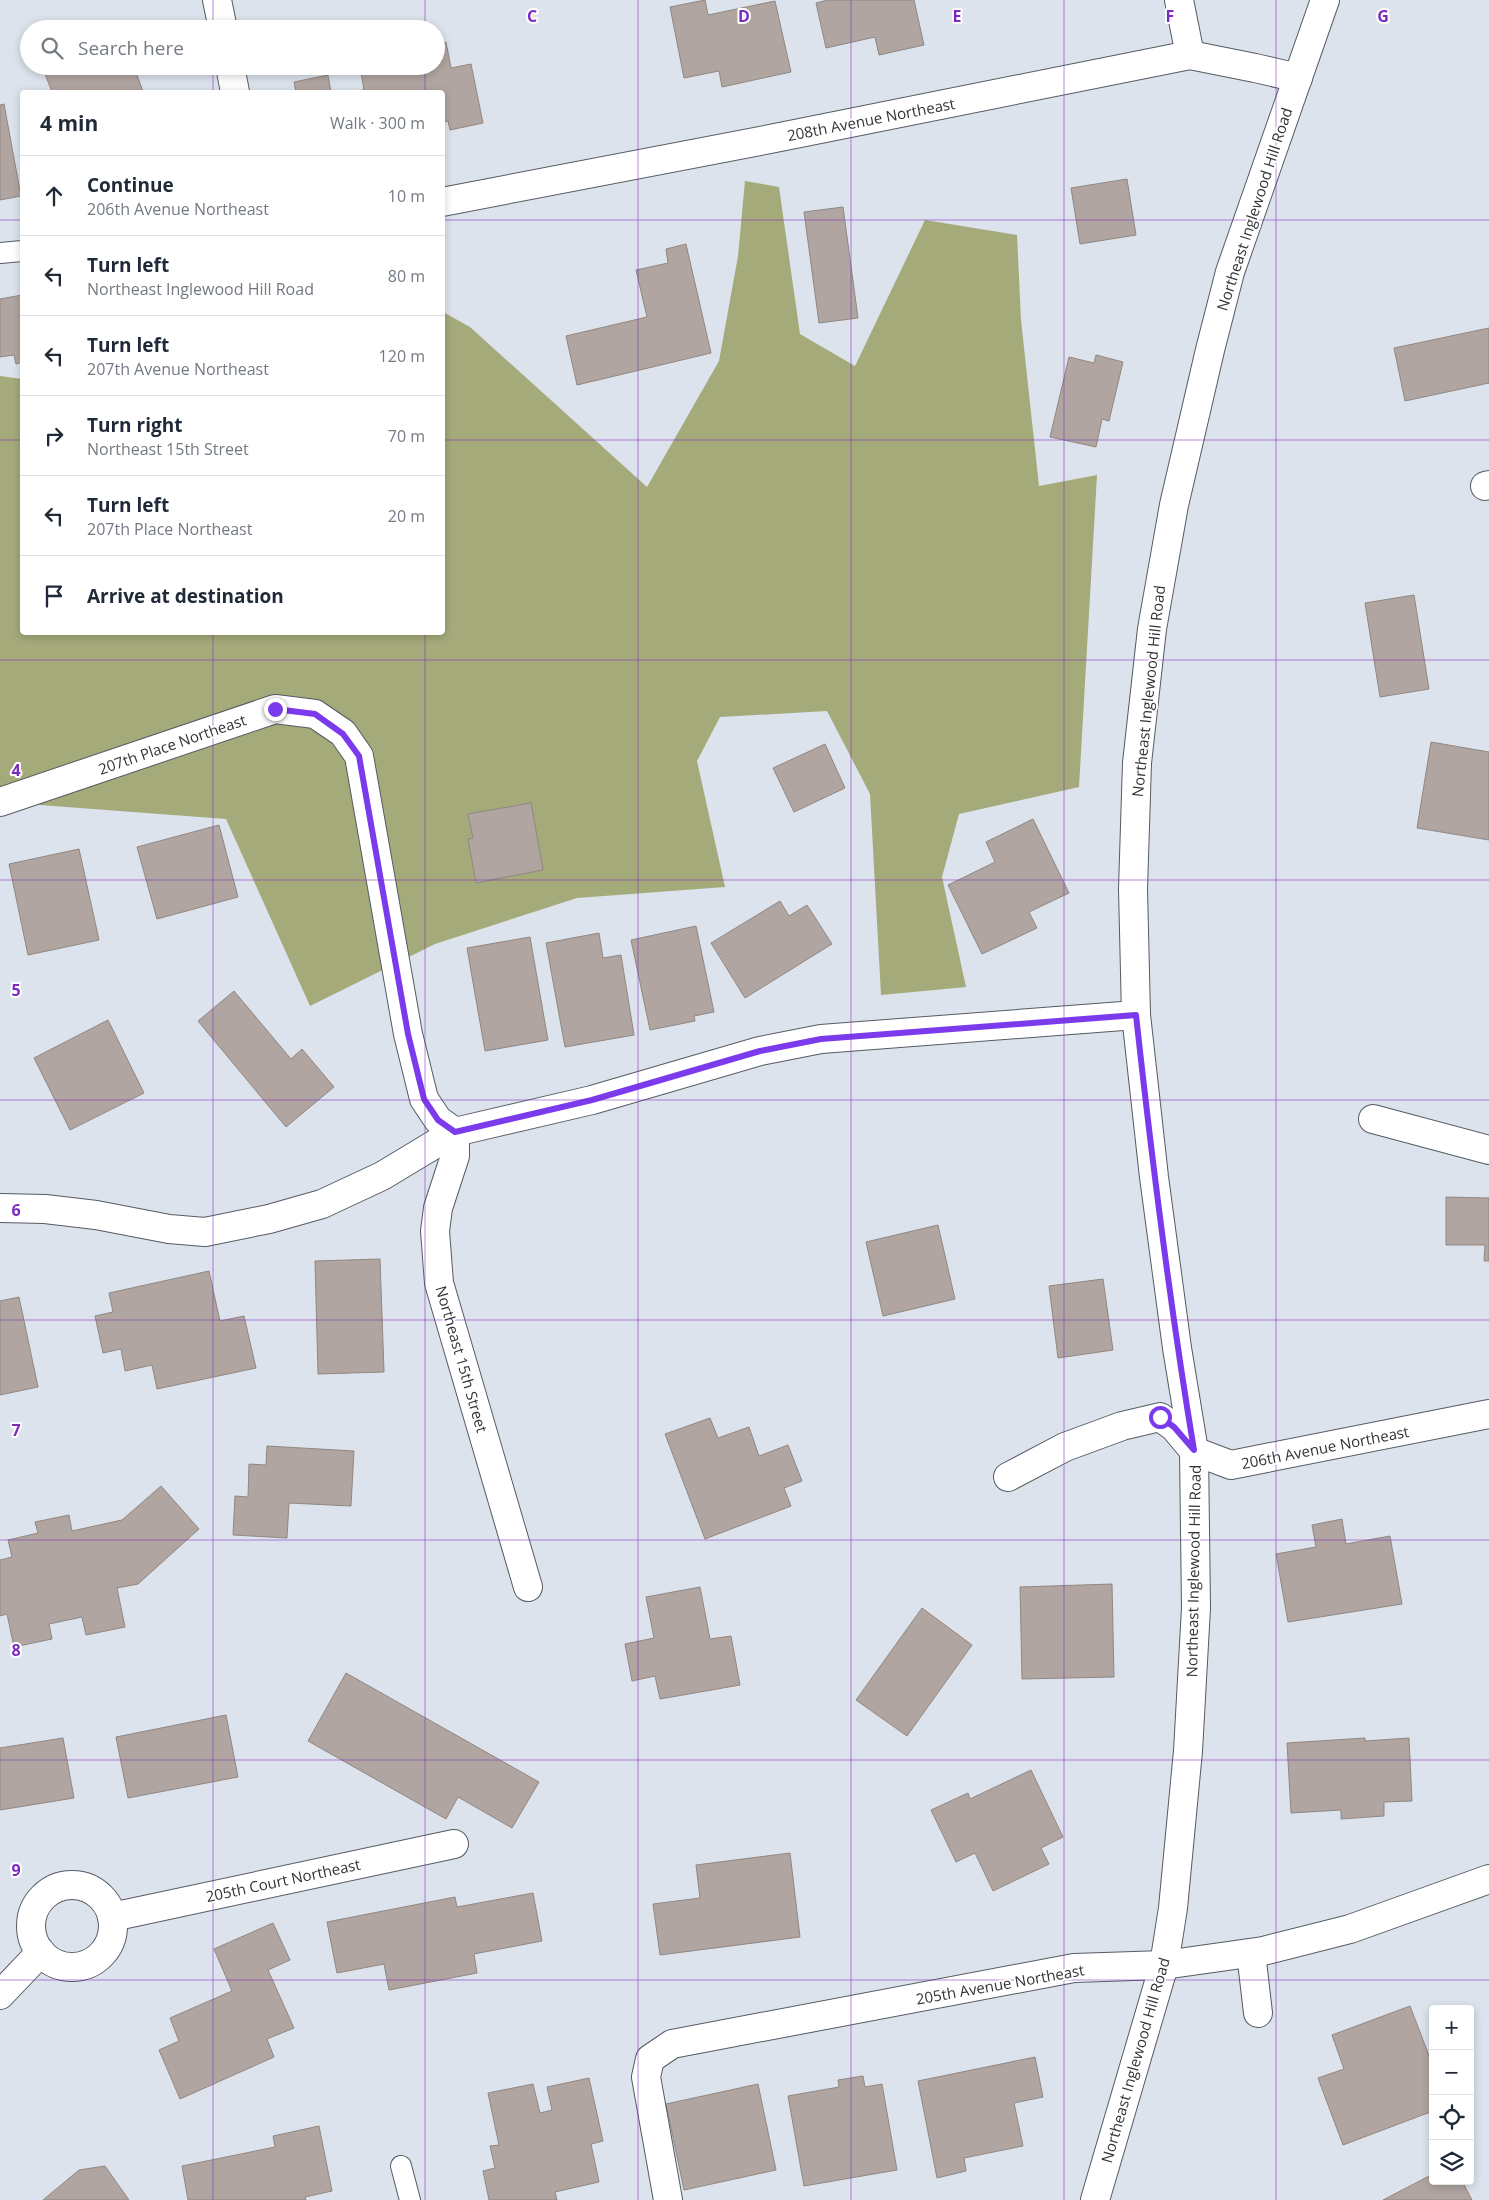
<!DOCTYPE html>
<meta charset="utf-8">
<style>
:root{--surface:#fff;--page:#f2f2f3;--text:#1f2937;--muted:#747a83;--line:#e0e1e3}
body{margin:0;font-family:"Open Sans",sans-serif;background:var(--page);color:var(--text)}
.controls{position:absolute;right:15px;bottom:15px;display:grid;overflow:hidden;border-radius:5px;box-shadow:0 2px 8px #0003}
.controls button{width:45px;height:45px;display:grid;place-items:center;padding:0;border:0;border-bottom:1px solid var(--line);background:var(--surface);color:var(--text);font:25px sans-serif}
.stop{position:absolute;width:15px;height:15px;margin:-11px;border:4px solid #7c3aed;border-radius:50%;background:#fff}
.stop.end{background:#7c3aed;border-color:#fff;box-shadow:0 1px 5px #0008}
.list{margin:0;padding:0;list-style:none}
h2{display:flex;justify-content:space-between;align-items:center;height:65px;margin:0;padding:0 20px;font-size:21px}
h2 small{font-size:16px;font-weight:400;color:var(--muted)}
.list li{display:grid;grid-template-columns:32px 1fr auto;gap:15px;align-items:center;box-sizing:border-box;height:80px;padding:0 20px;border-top:1px solid var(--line)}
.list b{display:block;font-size:19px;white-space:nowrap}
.list p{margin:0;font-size:16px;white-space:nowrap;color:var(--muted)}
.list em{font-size:16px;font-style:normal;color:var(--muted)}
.icon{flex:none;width:28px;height:28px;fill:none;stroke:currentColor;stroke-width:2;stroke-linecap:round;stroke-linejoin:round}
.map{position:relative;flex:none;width:1489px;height:2200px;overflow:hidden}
.search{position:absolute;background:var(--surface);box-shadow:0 2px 8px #0003;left:20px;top:20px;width:425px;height:55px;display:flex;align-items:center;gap:12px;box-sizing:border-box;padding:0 18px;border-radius:28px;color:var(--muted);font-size:19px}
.panel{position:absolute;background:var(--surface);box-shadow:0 2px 8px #0003;left:20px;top:90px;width:425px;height:545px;border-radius:5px}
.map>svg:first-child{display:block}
.forest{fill:#a4aa7a}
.building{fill:#b0a5a0;stroke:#918782}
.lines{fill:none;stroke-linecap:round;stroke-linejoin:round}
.lane-casing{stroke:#555b63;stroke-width:22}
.street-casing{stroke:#555b63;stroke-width:30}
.secondary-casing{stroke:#555b63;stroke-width:30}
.lane{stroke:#fff;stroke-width:20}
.street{stroke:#fff;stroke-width:28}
.secondary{stroke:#fff;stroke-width:28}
.route{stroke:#7c3aed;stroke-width:6}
.grid{fill:none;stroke:#7b2cbf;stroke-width:1;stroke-opacity:0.55}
.labels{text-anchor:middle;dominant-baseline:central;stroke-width:4;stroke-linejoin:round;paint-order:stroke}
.street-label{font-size:15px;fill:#313437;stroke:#fff}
.grid-label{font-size:16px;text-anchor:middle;font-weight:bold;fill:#7b2cbf;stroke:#fff;stroke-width:4;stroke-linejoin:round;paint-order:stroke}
</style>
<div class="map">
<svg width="1489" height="2200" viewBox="0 0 1489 2200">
<rect width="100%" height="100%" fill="#dce3ec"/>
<path class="forest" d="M745 181 779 187 800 334 855 366 925 220 1017 235 1021 320 1039 486 1097 475 1079 787 959 814 942 877 966 987 881 995 870 794 827 711 720 717 697 761 725 887 577 898 435 944 310 1006 226 819 0 802V376L22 379V632H442L443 312 470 327 647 487 719 361 738 256Z"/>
<g class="building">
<path d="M705 0 708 15 775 1 791 72 722 87 719 71 684 78 670 7Z"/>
<path d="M828 0H914L924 45 879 55 875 37 826 48 816 3Z"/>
<path d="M446 42 451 68 471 64 483 123 450 130 448 121 442 122V92H350L364 90 360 66H436V44Z"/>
<path d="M42 66H134L143 92H52Z"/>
<path d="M328 75 331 92H296L294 82Z"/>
<path d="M4 104 21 196 0 200V105Z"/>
<path d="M1127 179 1136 235 1080 244 1071 188Z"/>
<path d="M843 207 858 318 819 323 804 212Z"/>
<path d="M686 244 711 353 577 385 566 336 647 317 636 270 668 263 666 249Z"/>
<path d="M22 295V362L16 364 14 355 0 357V299Z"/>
<path d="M1489 328V383L1405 401 1394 348Z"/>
<path d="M1096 355 1123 362 1109 421 1102 419 1096 447 1050 437 1069 357 1094 363Z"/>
<path d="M1414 595 1429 689 1380 697 1365 603Z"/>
<path d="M1431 742 1489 752V840L1417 828Z"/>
<path d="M825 744 845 788 794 812 773 768Z"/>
<path d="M531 803 543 870 476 883 468 839 473 838 468 814Z"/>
<path d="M1033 819 1069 893 1029 912 1037 928 982 954 948 885 995 862 986 842Z"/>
<path d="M219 825 238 897 157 919 137 847Z"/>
<path d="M79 849 99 940 28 955 9 864Z"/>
<path d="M780 901 789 916 807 905 832 944 745 998 711 943Z"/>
<path d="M696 926 714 1012 694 1016 695 1021 650 1030 631 940Z"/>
<path d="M599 933 603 958 621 955 634 1035 565 1047 546 943Z"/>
<path d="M530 937 548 1040 485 1051 467 948Z"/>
<path d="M234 991 291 1059 302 1049 334 1087 286 1127 198 1021Z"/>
<path d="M108 1020 144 1093 70 1130 34 1058Z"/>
<path d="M1446 1197 1489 1198V1261H1484L1485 1245H1446Z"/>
<path d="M938 1225 955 1299 883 1316 866 1242Z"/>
<path d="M380 1259 384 1372 318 1374 315 1261Z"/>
<path d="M209 1271 220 1321 244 1316 256 1368 157 1389 152 1365 125 1371 121 1349 103 1353 95 1316 113 1312 109 1293Z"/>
<path d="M1103 1279 1113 1350 1058 1358 1049 1286Z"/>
<path d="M19 1297 38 1387 0 1395V1301Z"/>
<path d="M710 1418 718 1438 749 1427 759 1456 788 1445 802 1481 784 1488 791 1506 705 1539 665 1434Z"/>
<path d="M267 1446 354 1451 351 1506 289 1503 287 1538 233 1535 235 1496 248 1497 249 1464 266 1465Z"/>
<path d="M161 1486 199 1529 138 1584 117 1588 125 1627 86 1635 82 1617 49 1624 52 1639 14 1647 7 1614 0 1616V1560L12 1557 8 1540 38 1533 35 1522 69 1515 72 1531 122 1520Z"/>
<path d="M1342 1519 1346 1544 1390 1536 1402 1604 1288 1622 1276 1554 1316 1547 1312 1525Z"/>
<path d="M1112 1584 1114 1677 1022 1679 1020 1587Z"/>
<path d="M700 1587 710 1639 731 1636 740 1685 660 1699 655 1676 632 1681 625 1644 654 1638 646 1597Z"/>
<path d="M922 1608 972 1645 907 1736 856 1700Z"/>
<path d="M346 1673 539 1782 512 1828 458 1797 446 1819 308 1741Z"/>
<path d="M226 1715 238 1777 128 1798 116 1737Z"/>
<path d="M63 1738 74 1798 0 1810V1748Z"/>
<path d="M1365 1738V1741L1409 1738 1412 1801 1384 1802V1816L1341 1819V1810L1291 1813 1287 1743Z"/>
<path d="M1031 1770 1063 1837 1041 1848 1049 1864 993 1891 975 1853 956 1862 931 1810 968 1793 970 1799Z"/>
<path d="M790 1853 800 1937 660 1955 653 1904 700 1898 696 1865Z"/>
<path d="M533 1893 542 1941 474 1954 477 1973 389 1990 384 1964 337 1973 327 1922 455 1897 457 1907Z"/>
<path d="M273 1923 290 1960 268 1970 294 2028 267 2039 274 2057 180 2099 159 2050 179 2041 170 2018 232 1991 214 1949Z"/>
<path d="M1410 2006 1433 2066V2111L1343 2145 1318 2078 1344 2069 1332 2035Z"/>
<path d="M1035 2057 1043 2097 1014 2103 1023 2146 964 2158 966 2171 937 2178 918 2081Z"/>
<path d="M863 2076 865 2087 882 2084 897 2170 804 2186 788 2096 839 2087 838 2080Z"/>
<path d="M589 2078 603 2141 591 2144 599 2182 555 2192 557 2200H489L483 2171 495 2168 490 2146 499 2145 488 2093 533 2084 540 2113 552 2110 547 2087Z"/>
<path d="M758 2084 776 2170 684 2190 666 2104Z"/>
<path d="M319 2126 332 2191 305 2197 306 2200H188L182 2166 275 2147 273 2136Z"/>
<path d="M105 2166 129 2200H43L79 2170Z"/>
<path d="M1433 2174V2181H1462L1472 2200H1383Z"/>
</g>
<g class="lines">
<g class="lane-casing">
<g id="lane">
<path d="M0 253 22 251"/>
<path d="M401 2166 410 2200"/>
</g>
</g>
<g class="street-casing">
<g id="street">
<path d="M217 0 223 29"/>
<path d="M1179 0 1190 55"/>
<path d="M230 66 235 92"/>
<path d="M442 202 770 139 1190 55 1255 68 1298 78"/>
<path d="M1485 486 1489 485"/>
<path d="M0 802 275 709 315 714 343 733 359 756 408 1034 424 1099 438 1120 455 1132V1156L438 1208 435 1231 439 1283 528 1587"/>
<path d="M1373 1119 1489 1150"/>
<path d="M0 1208 45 1209 96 1215 169 1229 205 1232 269 1219 322 1204 382 1176 455 1132 592 1100 760 1051 821 1039 1136 1015"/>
<path d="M1008 1477 1065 1447 1122 1426 1160 1417 1174 1427 1194 1451 1231 1465 1489 1414"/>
<circle cx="72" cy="1926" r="41"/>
<path d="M112 1917 454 1844"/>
<path d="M1251 1953 1258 2013"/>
<path d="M0 1995 41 1952"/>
<path d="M668 2200 646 2077 650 2059 672 2044 1074 1968 1164 1965 1263 1951 1350 1929 1489 1879"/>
</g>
</g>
<g class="secondary-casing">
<path id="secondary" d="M1095 2200 1164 1965 1173 1908 1188 1751 1196 1608 1194 1451 1177 1348 1154 1177 1136 1015 1133 889 1137 763 1152 629 1174 505 1210 350 1230 272 1325 0"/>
</g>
<use href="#lane" class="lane"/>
<use href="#street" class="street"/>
<use href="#secondary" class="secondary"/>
</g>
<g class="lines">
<path class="route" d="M275 709 315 714 343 734 359 756 408 1034 424 1099 438 1120 455 1132 592 1100 760 1051 821 1039 1136 1015C1152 1161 1170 1306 1194 1450L1174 1427 1160 1417"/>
</g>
<path class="grid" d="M213 0V29M425 0V29M638 0V2200M851 0V2200M1064 0V2200M1276 0V2200M213 66V92M425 66V92M0 220H22M442 220H1489M0 440H22M442 440H1489M213 632V2200M425 632V2200M0 660H1489M0 880H1489M0 1100H1489M0 1320H1489M0 1540H1489M0 1760H1489M0 1980H1489"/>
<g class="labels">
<g class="street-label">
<text transform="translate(871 119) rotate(-11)">208th Avenue Northeast</text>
<text transform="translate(1254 209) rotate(-72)">Northeast Inglewood Hill Road</text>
<text transform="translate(1148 691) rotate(-84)">Northeast Inglewood Hill Road</text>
<text transform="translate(172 744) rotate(-19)">207th Place Northeast</text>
<text transform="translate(462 1359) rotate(74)">Northeast 15th Street</text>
<text transform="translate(1325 1447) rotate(-11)">206th Avenue Northeast</text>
<text transform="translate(1193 1571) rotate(-89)">Northeast Inglewood Hill Road</text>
<text transform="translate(283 1880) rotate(-12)">205th Court Northeast</text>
<text transform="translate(1000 1984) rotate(-10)">205th Avenue Northeast</text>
<text transform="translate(1135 2060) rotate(-74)">Northeast Inglewood Hill Road</text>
</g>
</g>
<g class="grid-label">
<text x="532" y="22">C</text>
<text x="744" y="22">D</text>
<text x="957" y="22">E</text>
<text x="1170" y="22">F</text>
<text x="1383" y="22">G</text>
<text x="16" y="776">4</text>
<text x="16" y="996">5</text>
<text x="16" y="1216">6</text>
<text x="16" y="1436">7</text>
<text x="16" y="1656">8</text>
<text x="16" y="1876">9</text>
</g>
</svg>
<div class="controls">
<button>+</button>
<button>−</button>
<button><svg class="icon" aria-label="locate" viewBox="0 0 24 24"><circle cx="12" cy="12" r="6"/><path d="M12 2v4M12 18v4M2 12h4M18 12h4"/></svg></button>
<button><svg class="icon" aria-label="layers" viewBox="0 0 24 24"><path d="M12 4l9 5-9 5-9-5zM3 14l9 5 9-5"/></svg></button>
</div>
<div class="stop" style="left:1160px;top:1417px"></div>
<div class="stop end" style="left:275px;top:709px"></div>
<div class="search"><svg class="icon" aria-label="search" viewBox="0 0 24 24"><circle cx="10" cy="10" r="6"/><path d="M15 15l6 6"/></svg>Search here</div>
<section class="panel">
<h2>4 min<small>Walk · 300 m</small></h2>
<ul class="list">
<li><svg class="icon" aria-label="ahead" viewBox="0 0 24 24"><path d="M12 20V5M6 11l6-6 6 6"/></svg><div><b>Continue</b><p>206th Avenue Northeast</p></div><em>10 m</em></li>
<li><svg class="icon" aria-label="left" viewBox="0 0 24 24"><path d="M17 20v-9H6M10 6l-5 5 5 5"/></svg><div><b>Turn left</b><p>Northeast Inglewood Hill Road</p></div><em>80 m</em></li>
<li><svg class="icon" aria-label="left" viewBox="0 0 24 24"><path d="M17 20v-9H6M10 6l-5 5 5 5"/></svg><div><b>Turn left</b><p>207th Avenue Northeast</p></div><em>120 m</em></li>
<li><svg class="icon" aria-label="right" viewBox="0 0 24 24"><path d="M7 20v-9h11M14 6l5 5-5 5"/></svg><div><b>Turn right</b><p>Northeast 15th Street</p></div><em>70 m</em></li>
<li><svg class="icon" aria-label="left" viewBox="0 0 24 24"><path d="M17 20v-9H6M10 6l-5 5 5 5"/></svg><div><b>Turn left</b><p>207th Place Northeast</p></div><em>20 m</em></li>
<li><svg class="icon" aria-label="arrive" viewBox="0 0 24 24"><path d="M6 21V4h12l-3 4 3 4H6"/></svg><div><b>Arrive at destination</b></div></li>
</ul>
</section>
</div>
